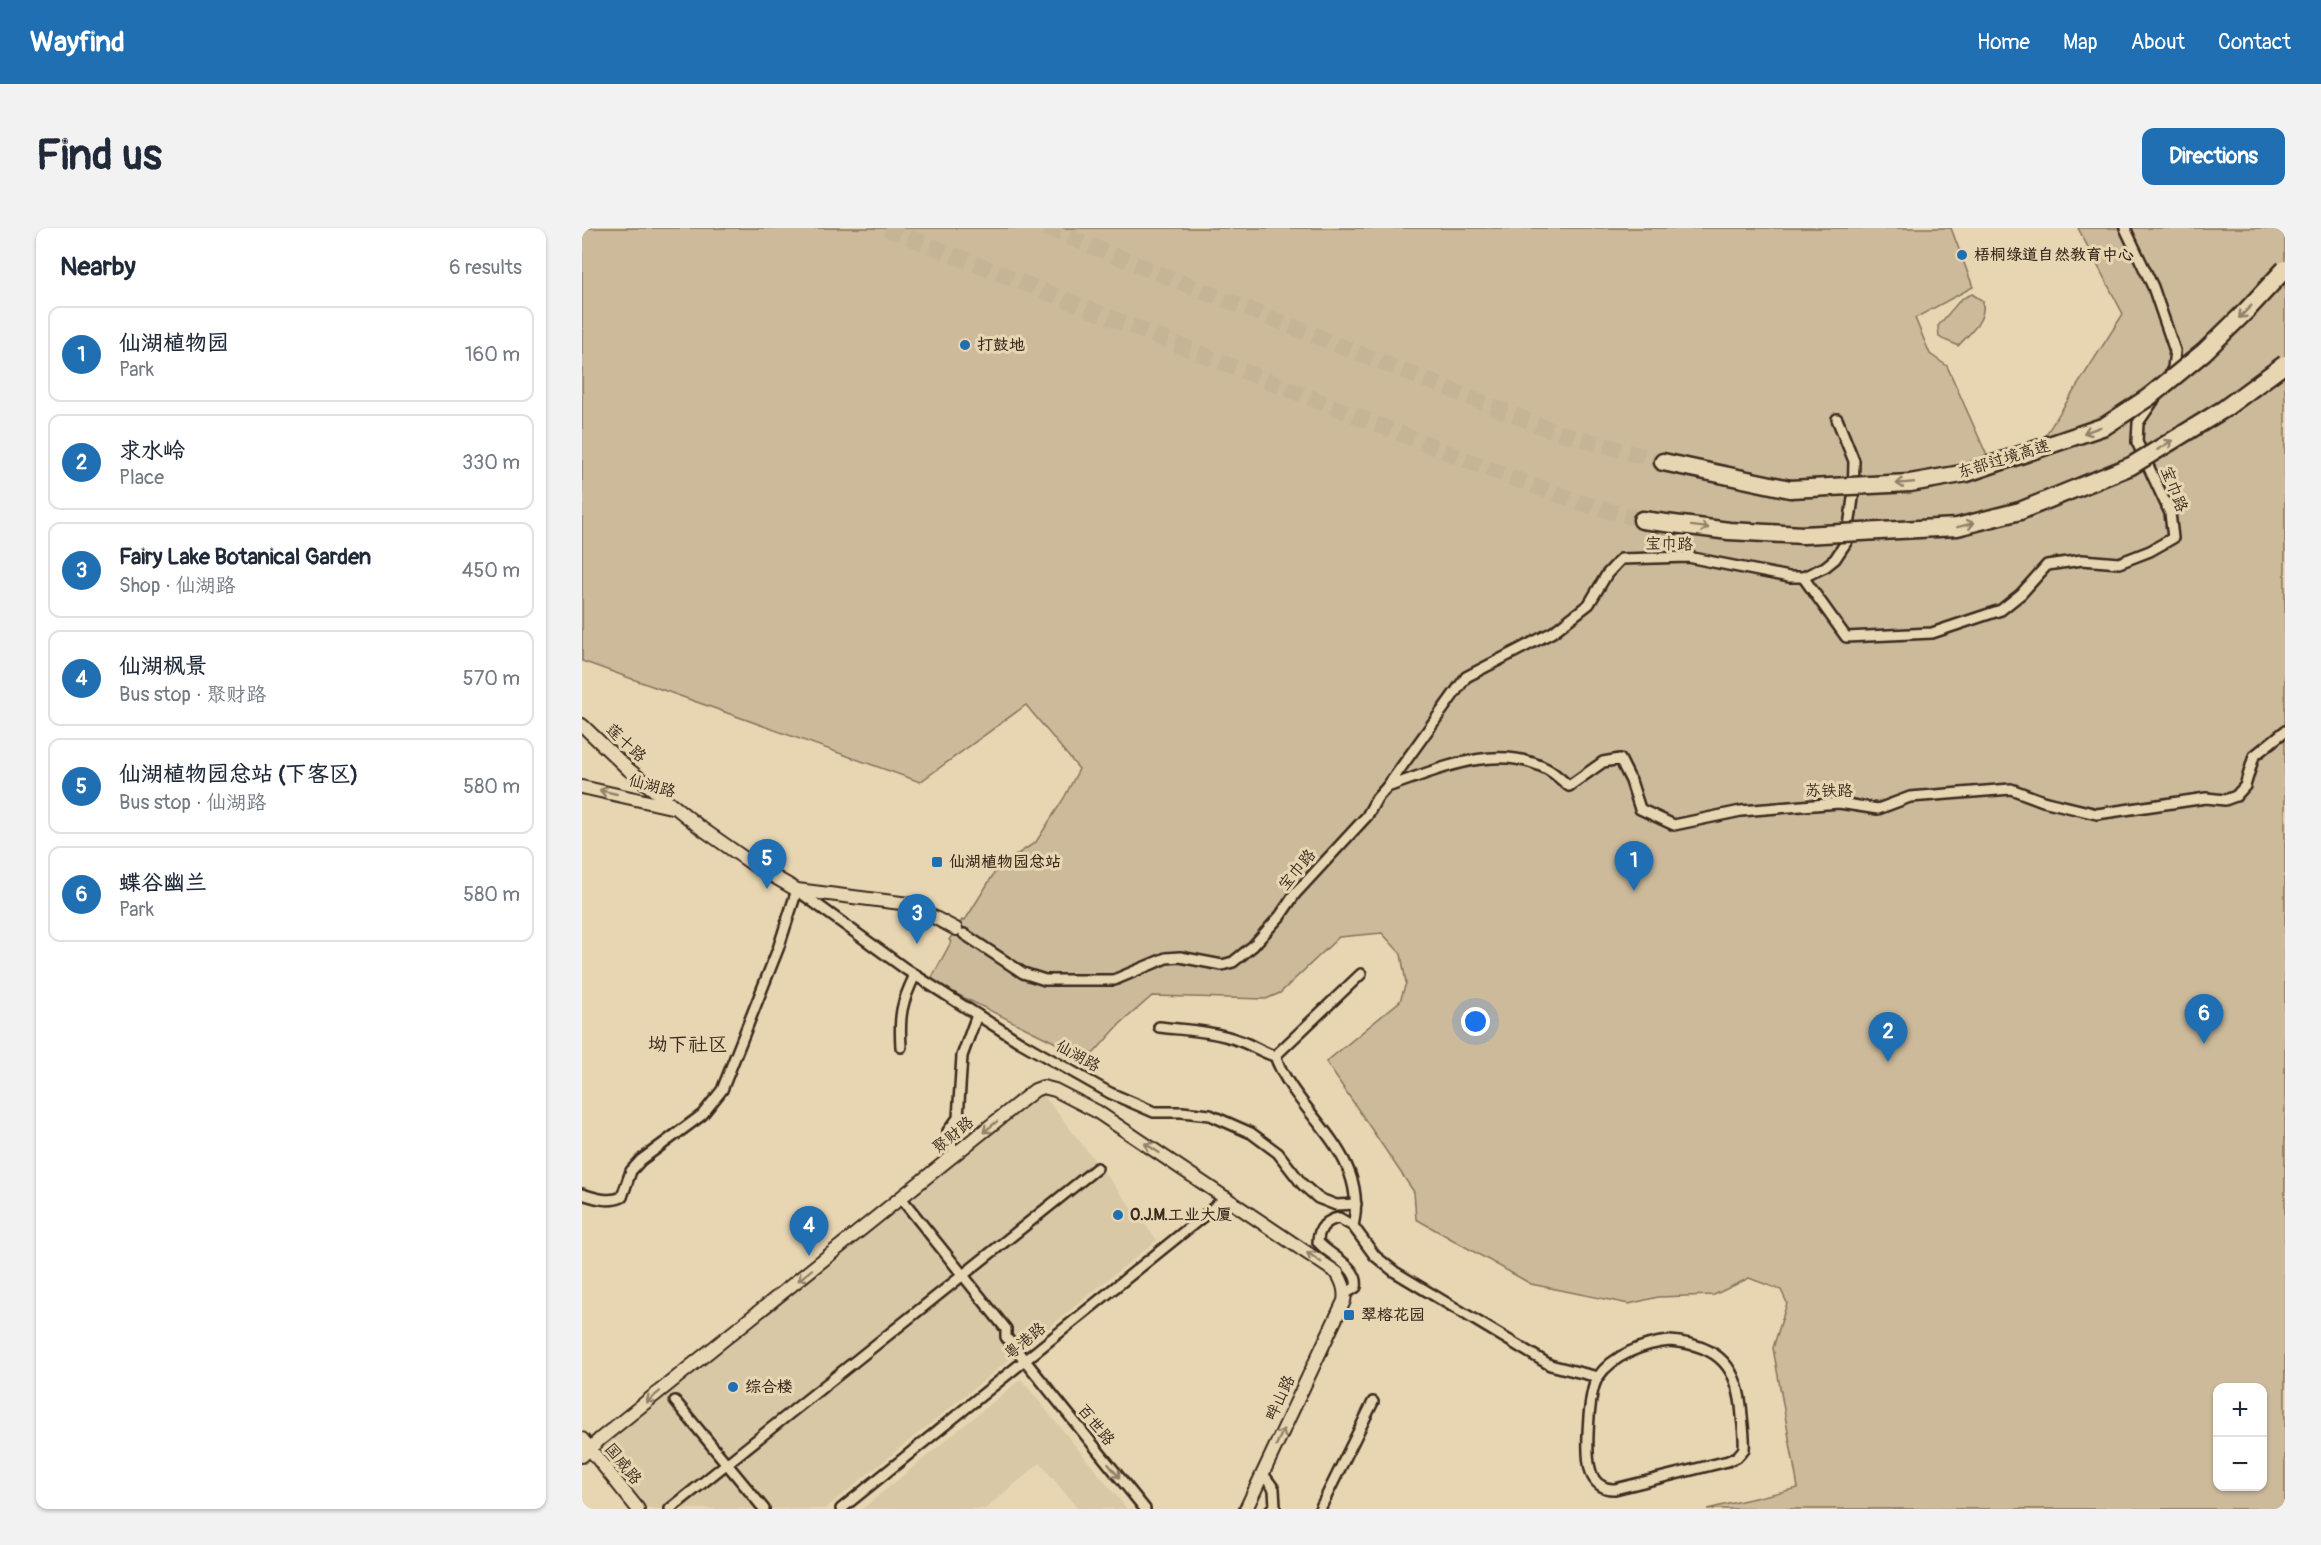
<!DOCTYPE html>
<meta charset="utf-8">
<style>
:root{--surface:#fff;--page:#f2f2f3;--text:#1f2937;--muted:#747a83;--line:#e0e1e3;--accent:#1f6fb2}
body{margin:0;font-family:Pangolin,"LXGW WenKai TC",sans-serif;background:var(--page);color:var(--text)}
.controls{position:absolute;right:18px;bottom:18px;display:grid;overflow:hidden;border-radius:12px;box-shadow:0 2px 4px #0004}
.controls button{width:54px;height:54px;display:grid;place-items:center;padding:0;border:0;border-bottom:2px solid var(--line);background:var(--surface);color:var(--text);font:30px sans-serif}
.you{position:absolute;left:894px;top:794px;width:21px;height:21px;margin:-15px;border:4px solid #fff;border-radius:50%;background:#1a73e8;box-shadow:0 0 0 9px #1a73e833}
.badge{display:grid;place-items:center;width:39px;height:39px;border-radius:50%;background:var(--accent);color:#fff;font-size:20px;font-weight:700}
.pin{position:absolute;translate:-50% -50px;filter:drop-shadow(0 2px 3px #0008)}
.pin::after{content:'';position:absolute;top:32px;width:21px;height:18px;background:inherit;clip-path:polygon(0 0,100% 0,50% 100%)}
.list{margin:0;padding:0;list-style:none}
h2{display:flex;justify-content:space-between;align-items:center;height:78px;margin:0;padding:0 24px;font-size:26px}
h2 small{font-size:20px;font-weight:400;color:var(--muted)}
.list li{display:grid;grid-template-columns:39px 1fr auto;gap:18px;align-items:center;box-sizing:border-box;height:96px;margin:0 12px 12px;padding:0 12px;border:2px solid var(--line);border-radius:12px}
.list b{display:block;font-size:22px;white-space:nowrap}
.list p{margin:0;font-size:20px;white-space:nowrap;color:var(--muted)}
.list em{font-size:20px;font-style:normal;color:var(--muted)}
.map{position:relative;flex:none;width:1703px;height:1281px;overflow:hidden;border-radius:12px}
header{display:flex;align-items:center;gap:36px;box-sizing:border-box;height:84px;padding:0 30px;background:var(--accent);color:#fff}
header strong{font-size:28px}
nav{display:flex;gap:33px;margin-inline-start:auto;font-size:21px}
.intro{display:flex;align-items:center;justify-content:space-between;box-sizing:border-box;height:144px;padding:0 36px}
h1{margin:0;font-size:42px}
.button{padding:15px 27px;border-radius:12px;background:var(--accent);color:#fff;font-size:21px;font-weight:700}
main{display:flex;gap:36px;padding:0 36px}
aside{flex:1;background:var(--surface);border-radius:12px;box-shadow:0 2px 4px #0004}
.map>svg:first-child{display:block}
.built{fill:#d9c8a6}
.green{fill:#ccba9b;stroke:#84725c;stroke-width:1.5;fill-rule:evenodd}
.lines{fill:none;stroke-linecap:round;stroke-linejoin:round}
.motorway-tunnel{stroke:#c5b495;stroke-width:16;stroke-dasharray:16 8;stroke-linecap:butt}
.minor-casing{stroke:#3b2a1e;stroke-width:14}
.tertiary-casing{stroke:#3b2a1e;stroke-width:16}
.motorway-casing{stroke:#3b2a1e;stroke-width:21}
.minor{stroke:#e8d6b3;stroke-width:9}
.tertiary{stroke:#e8d6b3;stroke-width:12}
.motorway{stroke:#e8d6b3;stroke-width:16}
.motorway-bridge-casing{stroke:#3b2a1e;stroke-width:21;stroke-linecap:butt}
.motorway-bridge{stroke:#e8d6b3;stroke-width:16}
.oneway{stroke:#928068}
.poi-dot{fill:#1f6fb2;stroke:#e8d6b3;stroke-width:2}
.labels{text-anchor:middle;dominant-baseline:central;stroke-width:6;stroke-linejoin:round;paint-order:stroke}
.poi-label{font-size:16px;font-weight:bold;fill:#3b2a1e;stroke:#e8d6b3;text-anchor:start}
.street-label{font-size:16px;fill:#3b2a1e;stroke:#e8d6b3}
.quarter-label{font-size:20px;fill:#3b2a1e;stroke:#e8d6b3}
</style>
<header>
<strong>Wayfind</strong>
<nav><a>Home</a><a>Map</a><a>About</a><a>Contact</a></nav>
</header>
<div class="intro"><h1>Find us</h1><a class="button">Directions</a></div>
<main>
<aside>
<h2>Nearby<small>6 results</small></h2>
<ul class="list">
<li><span class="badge">1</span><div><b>仙湖植物园</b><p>Park</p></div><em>160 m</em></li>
<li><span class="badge">2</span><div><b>求水岭</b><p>Place</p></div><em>330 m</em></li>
<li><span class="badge">3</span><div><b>Fairy Lake Botanical Garden</b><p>Shop · 仙湖路</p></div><em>450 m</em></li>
<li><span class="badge">4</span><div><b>仙湖枫景</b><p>Bus stop · 聚财路</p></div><em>570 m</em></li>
<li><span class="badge">5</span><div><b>仙湖植物园总站 (下客区)</b><p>Bus stop · 仙湖路</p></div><em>580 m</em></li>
<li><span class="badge">6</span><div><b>蝶谷幽兰</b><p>Park</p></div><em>580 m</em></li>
</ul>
</aside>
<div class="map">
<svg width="1703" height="1281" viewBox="0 0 1703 1281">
<rect width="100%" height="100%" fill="#e8d6b3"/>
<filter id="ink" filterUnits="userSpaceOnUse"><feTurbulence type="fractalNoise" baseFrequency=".0167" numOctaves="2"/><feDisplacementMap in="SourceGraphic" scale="12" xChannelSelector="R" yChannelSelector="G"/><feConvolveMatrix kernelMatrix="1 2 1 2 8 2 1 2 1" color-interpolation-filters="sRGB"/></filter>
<g filter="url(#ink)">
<g class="built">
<path d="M460 865 575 1012 243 1281H60L11 1221Z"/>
<path d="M439 1151 545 1281H496L458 1235 403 1281H280Z"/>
</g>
<g class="green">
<path d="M0 0H1369L1391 59 1333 90 1348 126 1365 138 1411 241 1463 208 1541 86 1496 0H1703V1281H1125L1216 1260 1191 1120 1205 1075 1199 1062 1167 1050 1132 1067 1076 1069 1047 1076 949 1056 834 991 832 964 744 834 818 773 824 755 819 726 800 705 757 709 698 765 684 771 570 768 538 796 511 826 478 817 348 753 369 714 367 712 380 692 382 693 387 686 416 639 454 614 482 570 497 541 444 477 338 554 0 433ZM1636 1160H1680V1258H1636Z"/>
<path d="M1390 66 1401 73C1404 93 1389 104 1376 118 1369 113 1363 114 1357 109L1356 98 1379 71Z"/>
</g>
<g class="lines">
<g class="motorway-tunnel">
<path d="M304 0 922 247 1000 275 1060 292"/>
<path d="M464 0 969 202 1081 234"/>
</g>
<g class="minor-casing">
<g id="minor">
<path d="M1543 0 1571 59 1593 123 1591 140 1587 148"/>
<path d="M1221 349 1264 409 1350 405 1419 382 1439 366 1465 337 1500 332 1537 335 1568 323 1591 310 1588 285 1555 214 1556 195 1573 170"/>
<path d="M805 559C856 542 913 514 965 541 973 545 980 553 987 558L1021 534 1038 531 1049 553 1058 581 1092 597 1159 583 1257 575 1296 581 1328 569 1429 561 1461 573 1515 586 1624 570 1643 572 1654 568 1663 558 1672 528 1703 503"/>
<path d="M382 706 441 745 463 752H532L584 730 598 729 640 737 651 734 671 718 698 688 713 666 785 588 795 570 805 559 884 449 971 404 1007 376 1025 346 1039 331 1106 329 1207 349H1221L1243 339 1253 331 1265 313 1271 270 1272 233 1255 191"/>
<path d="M577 799C603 802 633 803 658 813 670 817 681 825 693 828"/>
<path d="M319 819C317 787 319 776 333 747"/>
<path d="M693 828C715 888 788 925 771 998"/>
<path d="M693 828 779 746"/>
<path d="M373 926 366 910V903L376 890 380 828 395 787"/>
<path d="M0 966C13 970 27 975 40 969L49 943 59 932 120 887 140 862 196 721 215 662 325 742 438 814 528 865 572 884H600L628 887 669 905 696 925 720 956 736 970 754 977 774 976"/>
<path d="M319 970 424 1101V1109L563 1281"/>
<path d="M763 1066 774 1059C778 1039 746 1027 736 1014 736 1000 745 992 757 990L771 998 793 1028 813 1044 968 1137 1016 1149"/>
<path d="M1088 1113C1138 1117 1157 1140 1160 1188 1161 1199 1163 1210 1162 1221L1155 1229 1146 1233 1033 1261C1022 1262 1012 1255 1009 1244 1003 1227 1006 1164 1016 1149 1031 1127 1063 1115 1088 1113Z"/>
<path d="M93 1173 182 1281"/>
<path d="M681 1246 692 1261 693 1278 689 1281"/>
<path d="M88 1281 515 940"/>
<path d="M259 1281 645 969"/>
<path d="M738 1281 791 1174"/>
</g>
</g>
<g class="tertiary-casing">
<g id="tertiary">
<path d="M0 497 46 541 119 600 172 637 215 662 327 676 374 701"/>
<path d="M0 559 89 579"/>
<path d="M0 1211 56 1281"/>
<path d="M0 1228 18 1211 453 862 461 859 473 862 514 883 755 1045C761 1054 764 1062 762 1073L664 1281"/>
</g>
</g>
<g class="motorway-casing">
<g id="motorway">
<path d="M1081 234 1208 261"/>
<path d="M1060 292 1147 303 1221 307"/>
</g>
</g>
<use href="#minor" class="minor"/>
<use href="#tertiary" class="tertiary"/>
<use href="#motorway" class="motorway"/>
<g class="motorway-bridge-casing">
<g id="motorway-bridge">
<path d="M1208 261 1328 255 1385 245 1523 198 1567 169 1622 124 1664 83 1703 41"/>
<path d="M1221 307 1375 299 1438 283 1549 238 1642 181 1703 136"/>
</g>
</g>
<use href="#motorway-bridge" class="motorway-bridge"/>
</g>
<defs><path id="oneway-shaft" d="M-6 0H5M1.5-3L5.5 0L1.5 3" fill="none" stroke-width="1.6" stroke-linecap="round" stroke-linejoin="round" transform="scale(1.5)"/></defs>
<g class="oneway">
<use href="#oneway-shaft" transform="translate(1663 84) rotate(135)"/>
<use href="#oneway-shaft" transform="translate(1510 202) rotate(160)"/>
<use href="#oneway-shaft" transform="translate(1583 217) rotate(-32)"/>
<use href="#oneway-shaft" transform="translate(1323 255) rotate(175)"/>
<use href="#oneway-shaft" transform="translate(1384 297) rotate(-14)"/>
<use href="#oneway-shaft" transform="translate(1118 299) rotate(7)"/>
<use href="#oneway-shaft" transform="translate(26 564) rotate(-167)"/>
<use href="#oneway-shaft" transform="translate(408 899) rotate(141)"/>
<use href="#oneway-shaft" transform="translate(570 920) rotate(-147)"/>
<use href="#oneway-shaft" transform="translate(732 1029) rotate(-145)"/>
<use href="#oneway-shaft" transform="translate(223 1047) rotate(141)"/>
<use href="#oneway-shaft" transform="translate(71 1169) rotate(141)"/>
<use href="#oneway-shaft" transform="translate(698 1209) rotate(-65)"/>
<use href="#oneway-shaft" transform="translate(532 1243) rotate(51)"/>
</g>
</g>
<g class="poi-dot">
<circle cx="1380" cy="27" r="6"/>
<circle cx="383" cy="117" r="6"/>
<rect x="349" y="628" width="12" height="12" rx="3"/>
<circle cx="536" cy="987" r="6"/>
<rect x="761" y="1081" width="12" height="12" rx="3"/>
<circle cx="151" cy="1159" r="6"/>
</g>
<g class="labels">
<g class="poi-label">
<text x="1392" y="27">梧桐绿道自然教育中心</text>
<text x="395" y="117">打鼓地</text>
<text x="367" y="634">仙湖植物园总站</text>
<text x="548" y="987">O.J.M.工业大厦</text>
<text x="779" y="1087">翠榕花园</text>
<text x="163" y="1159">综合楼</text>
</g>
<g class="street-label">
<text transform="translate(1422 231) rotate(-17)">东部过境高速</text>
<text transform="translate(1592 261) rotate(69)">宝巾路</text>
<text transform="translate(1087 316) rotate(1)">宝巾路</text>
<text transform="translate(44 515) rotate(43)">莲十路</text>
<text transform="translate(70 558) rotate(15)">仙湖路</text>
<text x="1247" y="563">苏铁路</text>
<text transform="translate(715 642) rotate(-50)">宝巾路</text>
<text transform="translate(496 828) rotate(29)">仙湖路</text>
<text transform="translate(371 907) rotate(-39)">聚财路</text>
<text transform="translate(443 1113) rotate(-39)">粤港路</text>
<text transform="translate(698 1170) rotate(-65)">畔山路</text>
<text transform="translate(514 1197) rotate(51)">百世路</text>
<text transform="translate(41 1236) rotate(51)">国威路</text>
</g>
<g class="quarter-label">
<text x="106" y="816">坳下社区</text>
</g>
</g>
</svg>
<div class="controls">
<button>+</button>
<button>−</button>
</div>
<div class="you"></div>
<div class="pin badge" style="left:1052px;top:663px">1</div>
<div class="pin badge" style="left:1306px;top:834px">2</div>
<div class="pin badge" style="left:335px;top:716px">3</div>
<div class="pin badge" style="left:227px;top:1028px">4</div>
<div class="pin badge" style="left:185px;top:661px">5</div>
<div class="pin badge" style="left:1622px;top:816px">6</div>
</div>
</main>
